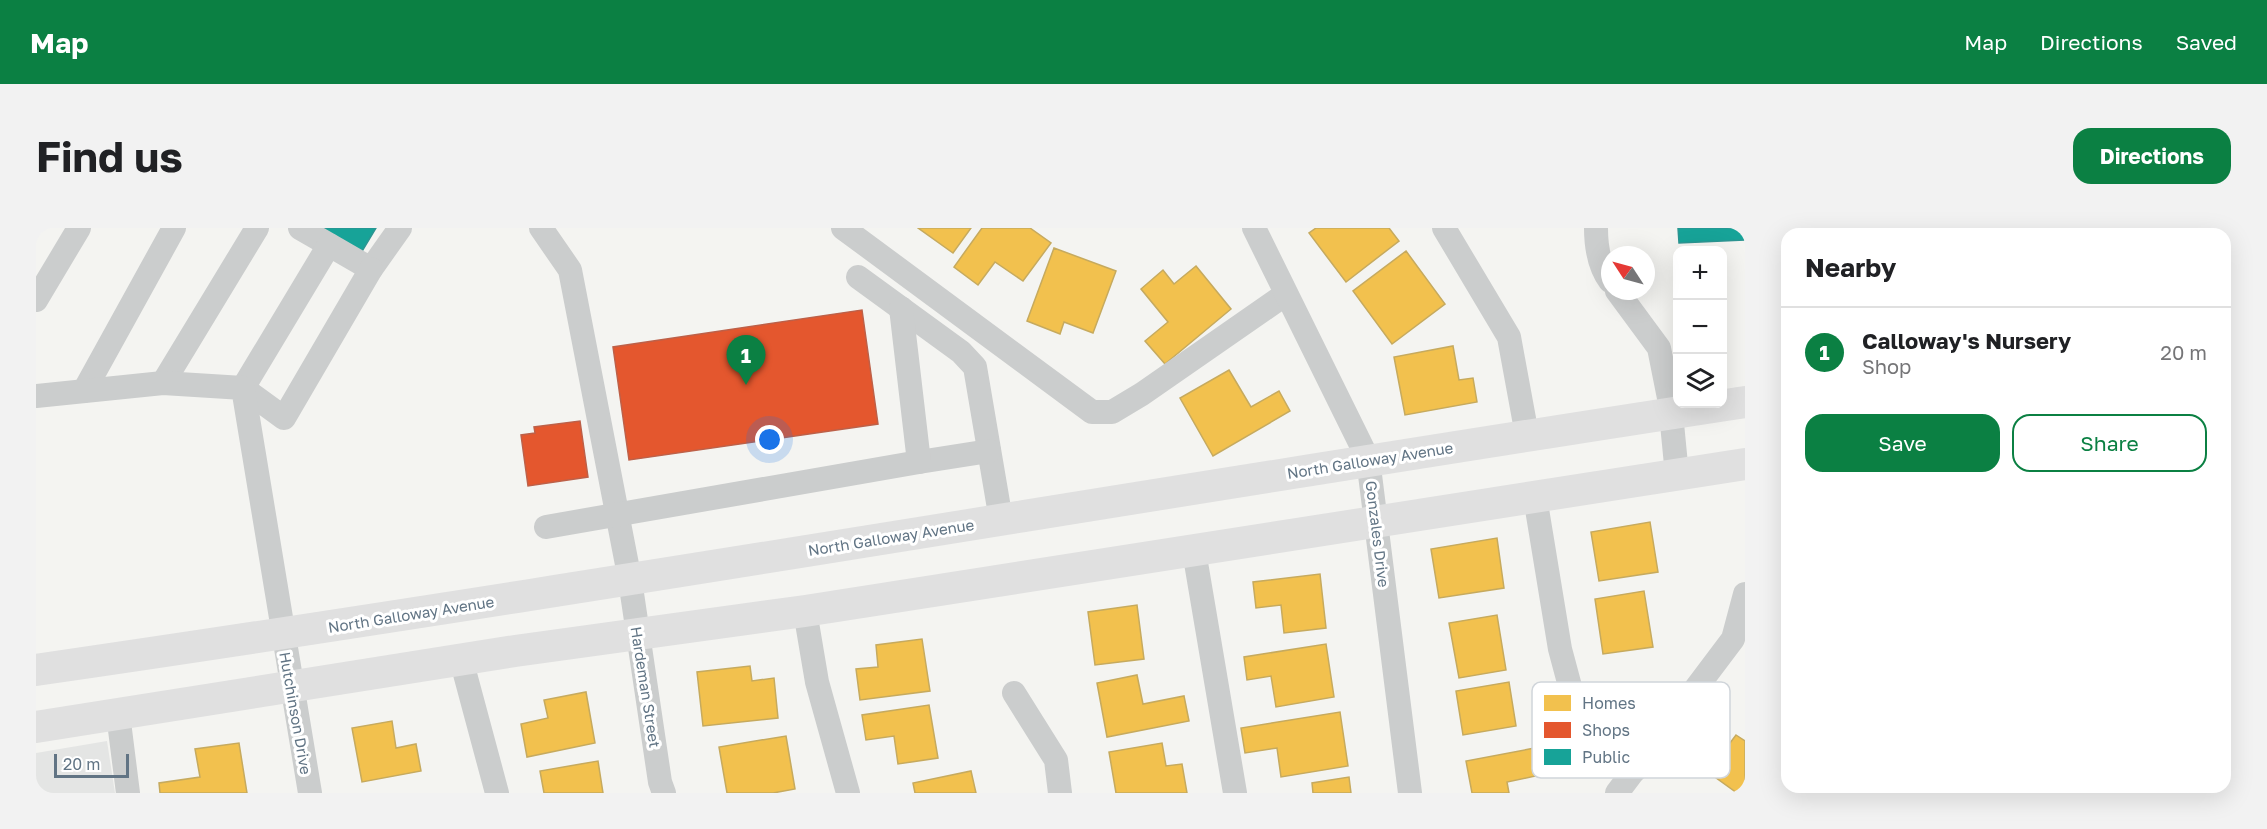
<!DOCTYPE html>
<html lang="en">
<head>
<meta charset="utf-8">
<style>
  body { margin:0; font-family:"Golos Text",sans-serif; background:#f2f2f2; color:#202124 }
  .controls { position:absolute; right:18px; top:18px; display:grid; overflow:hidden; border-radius:12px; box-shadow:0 6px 24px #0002 }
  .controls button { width:54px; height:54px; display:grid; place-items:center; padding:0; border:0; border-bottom:2px solid #e0e0e0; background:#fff; color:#202124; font:30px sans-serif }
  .compass { position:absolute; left:1565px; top:18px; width:54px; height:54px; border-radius:50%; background:#fff; box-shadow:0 6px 24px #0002; rotate:306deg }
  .scale { position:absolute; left:18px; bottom:15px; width:75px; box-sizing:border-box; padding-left:6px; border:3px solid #617484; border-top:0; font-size:16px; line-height:21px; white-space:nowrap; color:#617484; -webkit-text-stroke:4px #fff; paint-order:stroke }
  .you { position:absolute; left:734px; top:212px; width:21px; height:21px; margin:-15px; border:4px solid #fff; border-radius:50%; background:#1a73e8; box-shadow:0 0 0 9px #1a73e833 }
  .badge { display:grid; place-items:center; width:39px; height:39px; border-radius:50%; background:#0b8043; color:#fff; font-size:20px; font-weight:700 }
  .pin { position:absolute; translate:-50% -50px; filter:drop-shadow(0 2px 3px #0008) }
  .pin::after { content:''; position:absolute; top:32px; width:21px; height:18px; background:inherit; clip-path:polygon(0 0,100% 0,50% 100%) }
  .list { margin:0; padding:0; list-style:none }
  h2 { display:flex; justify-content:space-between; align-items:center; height:78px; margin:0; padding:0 24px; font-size:26px }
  h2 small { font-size:20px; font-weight:400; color:#757577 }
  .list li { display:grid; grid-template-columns:39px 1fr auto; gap:18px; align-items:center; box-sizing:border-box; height:90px; padding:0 24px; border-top:2px solid #e0e0e0 }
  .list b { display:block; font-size:22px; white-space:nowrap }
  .list p { margin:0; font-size:20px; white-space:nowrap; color:#757577 }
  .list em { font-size:20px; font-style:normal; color:#757577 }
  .actions { display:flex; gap:12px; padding:18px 24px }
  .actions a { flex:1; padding:14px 0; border:2px solid #0b8043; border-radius:18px; text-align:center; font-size:21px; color:#0b8043 }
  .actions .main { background:#0b8043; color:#fff }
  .icon { flex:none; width:33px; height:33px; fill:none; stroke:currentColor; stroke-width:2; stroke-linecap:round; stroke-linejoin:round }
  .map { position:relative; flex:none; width:1709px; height:565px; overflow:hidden; border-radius:18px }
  header { display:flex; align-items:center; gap:36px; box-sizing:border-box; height:84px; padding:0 30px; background:#0b8043; color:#fff }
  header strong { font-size:28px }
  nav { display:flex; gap:33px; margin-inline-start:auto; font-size:21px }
  .intro { display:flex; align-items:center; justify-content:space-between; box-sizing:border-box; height:144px; padding:0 36px }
  h1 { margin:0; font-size:42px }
  .button { padding:15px 27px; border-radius:18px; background:#0b8043; color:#fff; font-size:21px; font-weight:700 }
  main { display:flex; gap:36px; padding:0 36px }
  aside { flex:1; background:#fff; border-radius:18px; box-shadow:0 6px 24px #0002 }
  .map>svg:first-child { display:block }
  .built { fill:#e4e5e4 }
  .homes { fill:#f2c14e; stroke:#c6aa5e; stroke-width:1.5 }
  .shops { fill:#e4572e; stroke:#bd6048; stroke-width:1.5 }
  .public { fill:#17a398; stroke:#2d9592; stroke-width:1.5 }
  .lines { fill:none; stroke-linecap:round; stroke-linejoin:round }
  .minor { stroke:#cbcdcd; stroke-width:24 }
  .major { stroke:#e0e0e0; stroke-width:32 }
  .labels { text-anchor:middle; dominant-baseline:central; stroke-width:6; stroke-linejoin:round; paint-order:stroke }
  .street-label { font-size:15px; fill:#617484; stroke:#fff }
  .key { fill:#fff; stroke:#d0d5da; stroke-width:1.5 }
  .key-label { font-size:16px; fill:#617484 }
</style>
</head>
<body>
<header>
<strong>Map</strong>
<nav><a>Map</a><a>Directions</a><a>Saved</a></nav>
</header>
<div class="intro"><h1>Find us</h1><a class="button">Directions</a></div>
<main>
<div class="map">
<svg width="1709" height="565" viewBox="0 0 1709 565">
  <rect width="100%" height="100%" fill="#f4f4f1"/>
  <polygon class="built" points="71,513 79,565 0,565 0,525"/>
  <g class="homes">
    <polygon points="882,0 935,0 917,25"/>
    <polygon points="946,0 994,0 1015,15 987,53 959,34 942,57 918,39"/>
    <polygon points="1280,0 1353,0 1363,13 1310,54 1273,5"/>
    <polygon points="1018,20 1080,43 1057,105 1028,94 1024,106 991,93"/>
    <polygon points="1370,23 1409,76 1356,116 1317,63"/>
    <polygon points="1160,38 1195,81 1129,136 1109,113 1132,94 1105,61 1127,42 1138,56"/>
    <polygon points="1417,118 1423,152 1437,150 1441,174 1369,187 1358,129"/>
    <polygon points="1193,142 1215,179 1243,163 1254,183 1177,228 1144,170"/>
    <polygon points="1614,294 1622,344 1563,353 1555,304"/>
    <polygon points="1461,310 1468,360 1403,370 1395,321"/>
    <polygon points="1284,346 1290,400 1248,405 1245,377 1220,380 1217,354"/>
    <polygon points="1608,363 1617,419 1567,426 1559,371"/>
    <polygon points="1101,377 1108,431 1059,437 1052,384"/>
    <polygon points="1461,387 1470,442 1423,450 1413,395"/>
    <polygon points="886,411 894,463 824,472 820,441 842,439 840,417"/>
    <polygon points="1290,416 1298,469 1240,479 1235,448 1211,452 1208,429"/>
    <polygon points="714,438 716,453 738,450 742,490 667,498 661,444"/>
    <polygon points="1101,447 1107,476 1148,468 1153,493 1071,509 1061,455"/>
    <polygon points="1473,454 1480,498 1427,507 1420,463"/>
    <polygon points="550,464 559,515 491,529 485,496 512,490 508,472"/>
    <polygon points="893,477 902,530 862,536 858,508 830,512 826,487"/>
    <polygon points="1304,484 1312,538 1245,549 1241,520 1209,525 1205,500"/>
    <polygon points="356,493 360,520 380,516 385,543 326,554 316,500"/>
    <polygon points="1700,507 1709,513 1709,565 1701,565 1672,544"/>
    <polygon points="750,508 759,561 737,565 691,565 683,519"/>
    <polygon points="203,515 211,565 124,565 123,555 164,549 159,521"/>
    <polygon points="1126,515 1130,538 1146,536 1151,565 1080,565 1073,524"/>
    <polygon points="1499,520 1504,547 1471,554 1473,565 1436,565 1430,533"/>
    <polygon points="562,533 567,565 508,565 504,543"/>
    <polygon points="935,543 940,565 879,565 877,555"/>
    <polygon points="1313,549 1315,565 1277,565 1276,555"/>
  </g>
  <g class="shops">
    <polygon points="826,82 842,196 593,232 577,119"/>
    <polygon points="544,193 552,249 492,258 485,207 499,205 498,199"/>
  </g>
  <g class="public">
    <polygon points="285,0 340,0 325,25"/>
    <polygon points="1642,0 1709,0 1709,12 1643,15"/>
  </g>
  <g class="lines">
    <g class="minor">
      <polyline points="264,0 335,41 364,0"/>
      <polyline points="505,0 534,42 594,352 624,554 628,565"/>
      <polyline points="807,0 1056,184 1076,184 1106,166 1250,66"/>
      <polyline points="1218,0 1332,231 1374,565"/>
      <polyline points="1408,0 1473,109 1491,207"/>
      <path d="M1560 0C1560 18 1563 38 1574 53"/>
      <polyline points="293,17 207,160 248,190 335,41"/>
      <polyline points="822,49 925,124 939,139 965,292"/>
      <polyline points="1581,63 1623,120 1634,175 1641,247"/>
      <polyline points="0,72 43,0"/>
      <polyline points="127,155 221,0"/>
      <polyline points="48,163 138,0"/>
      <polyline points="0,168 127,155 207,160 274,565"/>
      <polyline points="883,234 953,223"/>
      <polyline points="1499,269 1524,421 1543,492 1562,516 1599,542"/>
      <polyline points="510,299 883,234 865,80"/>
      <polyline points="1158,323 1199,565"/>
      <polyline points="769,383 781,454 812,565"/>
      <polyline points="425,431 461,565"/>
      <polyline points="978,465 1020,532 1024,565"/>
      <polyline points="82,486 92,565"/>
      <polyline points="1581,565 1697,411 1709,366"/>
    </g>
    <g class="major">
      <path d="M0 442C571 359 1139 261 1709 174"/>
      <polyline points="0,499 479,423 769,383 1709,236"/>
    </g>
  </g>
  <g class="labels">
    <g class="street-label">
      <text transform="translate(1334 232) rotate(-9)">North Galloway Avenue</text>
      <text transform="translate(1342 306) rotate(83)">Gonzales Drive</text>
      <text transform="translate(855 309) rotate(-9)">North Galloway Avenue</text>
      <text transform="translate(375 386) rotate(-9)">North Galloway Avenue</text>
      <text transform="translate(610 459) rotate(81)">Hardeman Street</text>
      <text transform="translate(260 485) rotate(80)">Hutchinson Drive</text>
    </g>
  </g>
  <rect x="1496" y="454" width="198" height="96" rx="9" class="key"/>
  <rect x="1508" y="467" width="27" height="16" fill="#f2c14e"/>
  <rect x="1508" y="494" width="27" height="16" fill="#e4572e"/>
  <rect x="1508" y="521" width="27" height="16" fill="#17a398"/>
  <g class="key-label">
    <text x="1546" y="481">Homes</text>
    <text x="1546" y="508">Shops</text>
    <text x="1546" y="535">Public</text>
  </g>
</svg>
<div class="controls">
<button>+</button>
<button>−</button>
<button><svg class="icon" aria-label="layers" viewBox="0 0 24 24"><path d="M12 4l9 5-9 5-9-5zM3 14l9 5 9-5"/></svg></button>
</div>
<svg class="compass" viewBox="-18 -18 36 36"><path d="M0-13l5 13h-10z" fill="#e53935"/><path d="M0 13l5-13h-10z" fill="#757577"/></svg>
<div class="scale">20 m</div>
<div class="you"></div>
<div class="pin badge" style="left:710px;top:157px">1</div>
</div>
<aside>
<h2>Nearby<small></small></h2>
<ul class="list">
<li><span class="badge">1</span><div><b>Calloway's Nursery</b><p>Shop</p></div><em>20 m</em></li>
</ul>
<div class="actions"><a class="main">Save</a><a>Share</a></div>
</aside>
</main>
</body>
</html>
